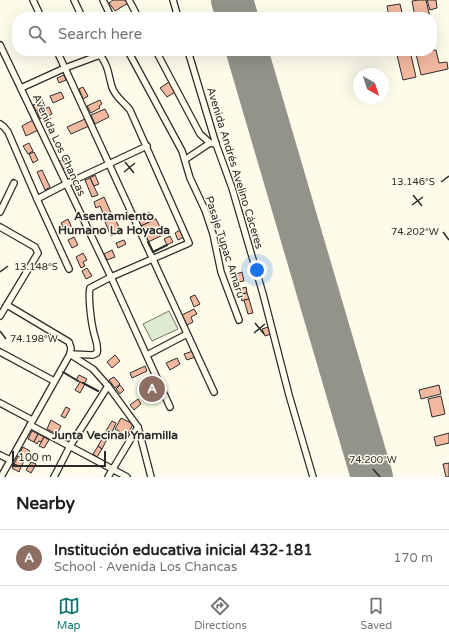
<!DOCTYPE html>
<html lang="en">
<head>
<meta charset="utf-8">
<style>
  body { margin:0; font-family:"Varela Round",sans-serif; background:#f6f6f6; color:#202124 }
  .compass { position:absolute; left:353px; top:68px; width:36px; height:36px; border-radius:50%; background:#fff; box-shadow:0 4px 16px #0002; rotate:141deg }
  .scale { position:absolute; left:12px; bottom:10px; width:94px; box-sizing:border-box; padding-left:4px; border:2px solid #2b2b2b; border-top:0; font-size:11px; line-height:14px; white-space:nowrap; color:#2b2b2b; -webkit-text-stroke:3px #fdfbea; paint-order:stroke }
  .you { position:absolute; left:257px; top:270px; width:14px; height:14px; margin:-10px; border:3px solid #fff; border-radius:50%; background:#1a73e8; box-shadow:0 0 0 6px #1a73e833 }
  .badge { display:grid; place-items:center; width:26px; height:26px; border-radius:50%; background:#0f766e; color:#fff; font-size:13px; font-weight:700 }
  .pin { position:absolute; translate:-50% -50%; border:2px solid #fff; box-shadow:0 1px 4px #0006 }
  .list { margin:0; padding:0; list-style:none }
  h2 { display:flex; justify-content:space-between; align-items:center; height:52px; margin:0; padding:0 16px; font-size:17px }
  h2 small { font-size:13px; font-weight:400; color:#757577 }
  .list li { display:grid; grid-template-columns:26px 1fr auto; gap:12px; align-items:center; box-sizing:border-box; height:56px; padding:0 16px; border-top:1px solid #e0e0e0 }
  .list b { display:block; font-size:15px; white-space:nowrap }
  .list p { margin:0; font-size:13px; white-space:nowrap; color:#757577 }
  .list em { font-size:13px; font-style:normal; color:#757577 }
  .icon { flex:none; width:22px; height:22px; fill:none; stroke:currentColor; stroke-width:2; stroke-linecap:round; stroke-linejoin:round }
  .map { position:relative; flex:none; width:449px; height:477px; overflow:hidden }
  .search { position:absolute; background:#fff; box-shadow:0 4px 16px #0002; left:12px; right:12px; top:12px; height:44px; display:flex; align-items:center; gap:10px; box-sizing:border-box; padding:0 14px; border-radius:16px; color:#757577; font-size:15px }
  .sheet { height:108px; background:#fff }
  nav { display:flex; justify-content:space-around; align-items:center; box-sizing:border-box; height:56px; border-top:1px solid #e0e0e0; background:#fff; font-size:11px; color:#757577 }
  nav a { display:grid; justify-items:center; gap:2px }
  nav .on { color:#0f766e }
  .map>svg:first-child { display:block }
  .green { fill:#deebd1; stroke:#74746e }
  .lines { fill:none; stroke-linecap:round; stroke-linejoin:round }
  .runway { stroke:#94938a; stroke-width:42 }
  .building { fill:#f2b8a0; stroke:#2b2b2b }
  .minor-casing { stroke:#2b2b2b; stroke-width:8 }
  .minor { stroke:#fdfbea; stroke-width:5.5 }
  .wall { stroke:#2b2b2b; stroke-width:2 }
  .ticks { fill:none; stroke:#2b2b2b; stroke-width:1.5 }
  .labels { text-anchor:middle; dominant-baseline:central; stroke-width:3; stroke-linejoin:round; paint-order:stroke }
  .street-label { font-size:11px; fill:#2b2b2b; stroke:#fdfbea }
  .neighbourhood-label { font-size:12px; font-weight:bold; fill:#2b2b2b; stroke:#fdfbea }
  .ticks-label { font-size:10px; text-anchor:middle; fill:#2b2b2b; stroke:#fdfbea; stroke-width:3; stroke-linejoin:round; paint-order:stroke }
</style>
</head>
<body>
<div class="map">
<svg width="449" height="477" viewBox="0 0 449 477">
  <rect width="100%" height="100%" fill="#fdfbea"/>
  <polygon class="green" points="169,311 178,329 152,341 143,324"/>
  <g class="lines">
    <g class="runway">
      <polyline points="232,0 237,17"/>
      <polyline points="247,51 372,477"/>
    </g>
  </g>
  <g class="building">
    <polygon points="113,0 126,0 128,3 115,11 109,3"/>
    <polygon points="419,0 426,0 430,17 415,17 412,1"/>
    <polygon points="427,0 436,0 437,8 430,10"/>
    <polygon points="400,4 403,17 389,17 387,6"/>
    <polygon points="436,50 439,63 447,62 448,69 421,75 416,54 422,53 422,51"/>
    <polygon points="396,51 410,51 416,77 403,80"/>
    <polygon points="64,75 66,80 59,83 57,78"/>
    <polygon points="169,82 175,92 167,97 160,88"/>
    <polygon points="83,87 88,96 83,99 79,89"/>
    <polygon points="61,92 64,98 53,103 50,96"/>
    <polygon points="41,98 45,106 36,111 33,105 39,103 37,99"/>
    <polygon points="100,100 102,104 99,106 100,108 91,113 87,106"/>
    <polygon points="49,107 52,114 40,119 37,112"/>
    <polygon points="105,109 109,117 95,124 91,115"/>
    <polygon points="85,119 89,126 71,134 67,127"/>
    <polygon points="33,120 38,130 26,136 22,126"/>
    <polygon points="29,143 33,151 28,154 23,146"/>
    <polygon points="34,152 38,160 33,163 29,154"/>
    <polygon points="66,158 70,167 63,169 59,161"/>
    <polygon points="42,170 50,187 45,190 37,172"/>
    <polygon points="95,175 99,184 94,186 90,178"/>
    <polygon points="90,178 98,195 92,197 85,180"/>
    <polygon points="104,197 112,215 105,218 100,206 96,208 94,202"/>
    <polygon points="150,212 154,220 141,226 137,218"/>
    <polygon points="115,218 121,232 111,236 105,222"/>
    <polygon points="68,219 72,228 65,231 61,223"/>
    <polygon points="156,219 160,227 145,234 141,226"/>
    <polygon points="160,227 163,235 148,242 145,234"/>
    <polygon points="180,230 184,237 178,240 175,233"/>
    <polygon points="170,236 173,242 167,245 164,239"/>
    <polygon points="74,237 78,245 72,248 68,240"/>
    <polygon points="124,240 126,244 118,248 116,243"/>
    <polygon points="112,250 115,257 107,260 104,254"/>
    <polygon points="83,253 87,260 83,262 85,266 81,268 76,257"/>
    <polygon points="87,268 92,276 86,279 82,271"/>
    <polygon points="242,272 244,281 238,282 236,274"/>
    <polygon points="246,287 247,293 240,294 239,289"/>
    <polygon points="247,293 249,299 242,301 240,294"/>
    <polygon points="195,295 200,304 194,307 190,297"/>
    <polygon points="249,299 253,313 248,314 244,300"/>
    <polygon points="194,309 197,314 191,317 193,322 187,325 182,315"/>
    <polygon points="268,327 271,334 265,336 262,329"/>
    <polygon points="193,351 195,357 187,360 184,354"/>
    <polygon points="115,355 120,361 112,368 107,362"/>
    <polygon points="177,358 180,364 170,370 166,363"/>
    <polygon points="145,366 147,371 132,378 130,373"/>
    <polygon points="79,375 87,379 84,384 76,380"/>
    <polygon points="114,377 120,384 115,388 109,380"/>
    <polygon points="80,382 85,384 80,393 75,390"/>
    <polygon points="120,385 124,390 120,394 116,389"/>
    <polygon points="439,385 441,394 421,399 419,390"/>
    <polygon points="158,388 161,394 146,402 143,396"/>
    <polygon points="441,396 445,414 432,417 428,399"/>
    <polygon points="138,399 141,404 134,410 130,405"/>
    <polygon points="66,407 70,409 65,418 61,416"/>
    <polygon points="121,418 133,424 127,436 115,429"/>
    <polygon points="51,420 61,426 57,434 47,429"/>
    <polygon points="112,421 116,423 112,432 107,429"/>
    <polygon points="107,429 112,432 107,439 103,437"/>
    <polygon points="32,431 38,434 34,442 28,439"/>
    <polygon points="449,433 449,443 436,446 434,437"/>
    <polygon points="38,434 44,437 41,442 39,441 37,444 34,442"/>
    <polygon points="44,437 49,440 44,448 39,446"/>
    <polygon points="103,437 107,439 102,449 98,446"/>
    <polygon points="98,446 102,449 97,457 93,454"/>
    <polygon points="23,447 30,451 25,459 18,456"/>
    <polygon points="18,456 25,459 21,467 14,464"/>
    <polygon points="31,462 36,464 31,473 26,470"/>
    <polygon points="449,463 449,477 446,477 443,464"/>
    <polygon points="14,464 21,467 19,472 12,468"/>
  </g>
  <g class="lines">
    <defs>
      <g id="minor">
        <polyline points="33,0 41,17"/>
        <polyline points="74,0 82,17"/>
        <polyline points="103,0 111,17"/>
        <polyline points="129,0 138,17"/>
        <polyline points="173,0 178,17"/>
        <polyline points="0,45 111,277 170,407"/>
        <polyline points="57,51 214,392"/>
        <polyline points="128,51 182,151 190,178 205,210 213,234 221,272 239,320"/>
        <polyline points="156,51 200,134 210,143 216,144"/>
        <polyline points="188,51 216,144 232,188 263,294 289,395 313,477"/>
        <polyline points="21,88 65,68 100,55 98,51"/>
        <polyline points="0,124 4,127 8,132 37,199 69,269"/>
        <polyline points="186,159 210,143"/>
        <polyline points="37,199 66,184 147,146"/>
        <polyline points="0,212 14,183"/>
        <polyline points="0,227 35,247 38,253 0,316"/>
        <polyline points="0,352 54,381"/>
        <path d="M70 354 93 355 97 353C99 344 94 337 93 329 91 320 88 296 90 288L111 277 189 243 130 110C124 102 115 97 112 87 108 74 109 67 100 55"/>
        <polyline points="71,355 93,369 108,386 138,427 151,477"/>
        <polyline points="147,355 187,334"/>
        <polyline points="0,403 32,420"/>
        <polyline points="30,425 127,477"/>
        <polyline points="0,455 10,460"/>
        <polyline points="1,477 70,354 71,348 69,342 7,305"/>
        <polyline points="54,477 70,446 108,386"/>
        <polyline points="108,477 138,427"/>
      </g>
    </defs>
    <use href="#minor" class="minor-casing"/>
    <use href="#minor" class="minor"/>
    <g class="wall">
      <polyline points="148,242 153,252 167,245"/>
      <polyline points="63,372 78,381"/>
      <polyline points="83,383 98,391"/>
    </g>
  </g>
  <path class="ticks" d="M125 162 134 173M124 172 135 163M441 182 449 176M413 195 422 206M412 205 423 197M443 232 449 240M0 272 8 266M255 323 264 334M0 331 6 339M254 333 265 324M373 469 380 477"/>
  <g class="labels">
    <g class="street-label">
      <text transform="translate(59 145) rotate(65)">Avenida Los Chancas</text>
      <text transform="translate(235 168) rotate(73)">Avenida Andrés Avelino Cáceres</text>
      <text transform="translate(225 247) rotate(72)">Pasaje Tupac Amaru</text>
    </g>
    <g class="neighbourhood-label">
      <text x="114" y="216">Asentamiento<tspan x="114" dy="14">Humano La Hoyada</tspan></text>
      <text x="115" y="435">Junta Vecinal Ynamilla</text>
    </g>
  </g>
  <g class="ticks-label">
    <text x="413" y="185">13.146°S</text>
    <text x="415" y="235">74.202°W</text>
    <text x="36" y="270">13.148°S</text>
    <text x="34" y="342">74.198°W</text>
    <text x="373" y="463">74.200°W</text>
  </g>
</svg>
<svg class="compass" viewBox="-18 -18 36 36"><path d="M0-13l5 13h-10z" fill="#e53935"/><path d="M0 13l5-13h-10z" fill="#757577"/></svg>
<div class="scale">100 m</div>
<div class="you"></div>
<div class="pin badge" style="left:152px;top:389px;background:#8d6e63">A</div>
<div class="search"><svg class="icon" aria-label="search" viewBox="0 0 24 24"><circle cx="10" cy="10" r="6"/><path d="M15 15l6 6"/></svg>Search here</div>
</div>
<section class="sheet">
<h2>Nearby<small></small></h2>
<ul class="list">
<li><span class="badge" style="background:#8d6e63">A</span><div><b>Institución educativa inicial 432-181</b><p>School · Avenida Los Chancas</p></div><em>170 m</em></li>
</ul>
</section>
<nav>
<a class="on"><svg class="icon" aria-label="map" viewBox="0 0 24 24"><path d="M3 6l6-2 6 2 6-2v14l-6 2-6-2-6 2zM9 4v14M15 6v14"/></svg>Map</a>
<a><svg class="icon" aria-label="directions" viewBox="0 0 24 24"><path d="M12 3l9 9-9 9-9-9zM9 14v-3h6M13 9l2 2-2 2"/></svg>Directions</a>
<a><svg class="icon" aria-label="saved" viewBox="0 0 24 24"><path d="M7 4h10v16l-5-4-5 4z"/></svg>Saved</a>
</nav>
</body>
</html>
